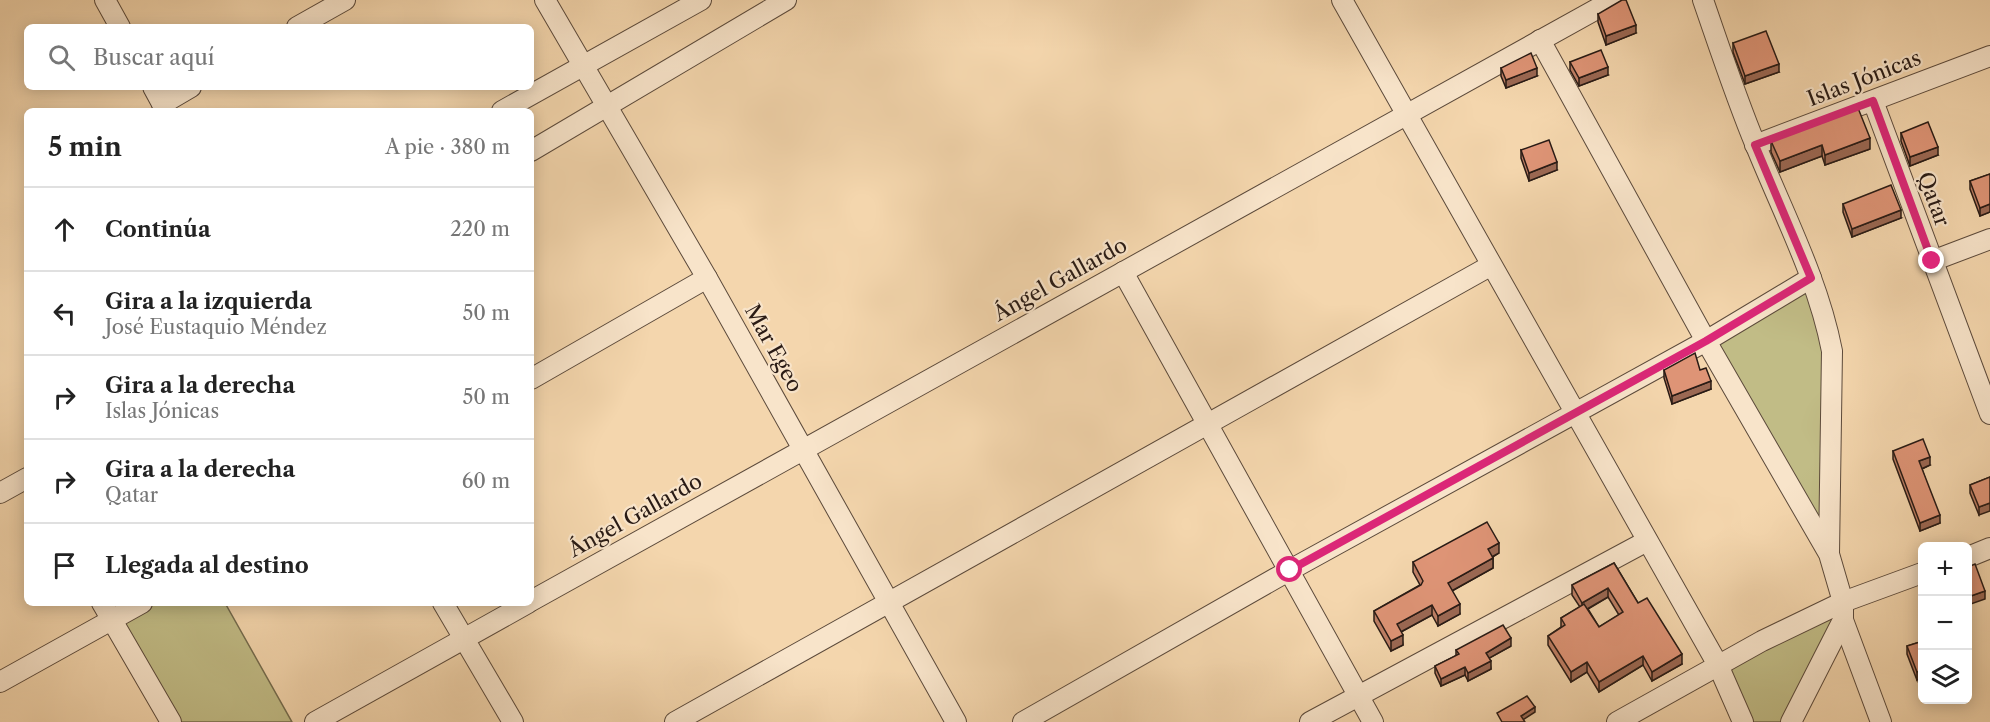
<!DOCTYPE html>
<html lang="es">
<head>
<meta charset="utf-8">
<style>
  body { margin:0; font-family:"Libre Caslon Text",serif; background:#f6f6f6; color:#222 }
  .controls { position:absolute; right:18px; bottom:18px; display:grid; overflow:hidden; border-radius:9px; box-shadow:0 3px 15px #0003 }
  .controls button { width:54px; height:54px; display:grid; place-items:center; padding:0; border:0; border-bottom:2px solid #e0e0e0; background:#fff; color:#222; font:30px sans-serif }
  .stop { position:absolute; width:18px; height:18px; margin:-14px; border:4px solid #db2777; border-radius:50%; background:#fff }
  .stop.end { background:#db2777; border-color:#fff; box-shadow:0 2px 6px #0008 }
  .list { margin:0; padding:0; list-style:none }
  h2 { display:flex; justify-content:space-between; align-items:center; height:78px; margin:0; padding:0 24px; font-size:26px }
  h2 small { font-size:20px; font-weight:400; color:#767676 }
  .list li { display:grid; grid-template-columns:39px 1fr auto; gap:18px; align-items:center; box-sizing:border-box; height:84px; padding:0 24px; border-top:2px solid #e0e0e0 }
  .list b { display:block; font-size:22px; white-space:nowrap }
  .list p { margin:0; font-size:20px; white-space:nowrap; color:#767676 }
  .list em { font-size:20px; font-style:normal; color:#767676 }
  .icon { flex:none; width:33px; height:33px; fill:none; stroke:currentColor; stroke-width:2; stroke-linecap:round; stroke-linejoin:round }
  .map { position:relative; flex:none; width:1990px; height:722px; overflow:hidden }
  .search { position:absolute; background:#fff; box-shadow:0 3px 15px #0003; left:24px; top:24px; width:510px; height:66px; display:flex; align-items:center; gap:15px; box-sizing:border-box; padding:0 21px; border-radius:9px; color:#767676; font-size:22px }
  .panel { position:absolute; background:#fff; box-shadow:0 3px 15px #0003; left:24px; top:108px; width:510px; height:498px; border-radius:9px }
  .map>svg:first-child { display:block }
  .green { fill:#c1bc86; stroke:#756c4e; stroke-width:1.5 }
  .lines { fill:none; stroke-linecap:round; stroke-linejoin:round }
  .minor-casing { stroke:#5c4a3b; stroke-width:22 }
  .minor { stroke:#f8e4ca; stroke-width:20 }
  .wall { fill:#bf7f65; stroke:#291b15; stroke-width:1.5; fill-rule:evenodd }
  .shaded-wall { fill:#9b6853; stroke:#291b15; stroke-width:1.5 }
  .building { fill:#de9476; stroke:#291b15; stroke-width:1.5 }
  .route { stroke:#db2777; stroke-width:8 }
  .labels { text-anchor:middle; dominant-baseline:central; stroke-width:4.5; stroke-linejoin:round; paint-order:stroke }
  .street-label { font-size:21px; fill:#291b15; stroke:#f8e4ca }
</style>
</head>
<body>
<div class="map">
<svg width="1990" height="722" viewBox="0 0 1990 722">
  <rect width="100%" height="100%" fill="#f4d6ad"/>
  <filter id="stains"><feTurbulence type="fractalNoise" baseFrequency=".00333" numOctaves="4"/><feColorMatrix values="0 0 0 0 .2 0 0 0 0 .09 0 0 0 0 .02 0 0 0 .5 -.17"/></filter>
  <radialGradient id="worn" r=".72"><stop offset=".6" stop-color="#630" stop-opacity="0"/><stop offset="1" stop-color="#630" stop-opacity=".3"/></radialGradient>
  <g class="green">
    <polygon points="1810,280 1828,337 1828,550 1708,341"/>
    <polygon points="154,603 225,603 292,722 171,722 116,624"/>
    <polygon points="1842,603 1790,722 1746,722 1720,666"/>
  </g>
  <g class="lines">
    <defs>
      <g id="minor">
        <polyline points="105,0 120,27"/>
        <polyline points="545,0 707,278 956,722"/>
        <polyline points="1342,0 1718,665 1743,722"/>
        <path d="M1703 0C1720 49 1736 98 1756 146 1783 213 1818 279 1832 351L1829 553"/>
        <polyline points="297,27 345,0"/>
        <polyline points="1540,40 1706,341 1829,554 1843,602 1843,620 1881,722"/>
        <polyline points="153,87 166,111"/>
        <polyline points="1873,101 1990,414"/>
        <polyline points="162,104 191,87"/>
        <polyline points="502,111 701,0"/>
        <polyline points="1755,145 1990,56"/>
        <polyline points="531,151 786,0"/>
        <polyline points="1932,261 1990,239"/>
        <polyline points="1123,272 1373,722"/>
        <polyline points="531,379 707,278"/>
        <polyline points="0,493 27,478"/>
        <polyline points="1968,557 1990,548"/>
        <polyline points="531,601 1613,0"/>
        <polyline points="102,603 171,722"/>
        <polyline points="443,603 513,722"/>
        <polyline points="0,682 142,603"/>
        <polyline points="315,722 528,603"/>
        <polyline points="675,722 1490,266"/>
        <polyline points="1023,722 1290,570 1706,341 1811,278"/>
        <polyline points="1310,722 1647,541"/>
        <polyline points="1617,722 1762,641 1843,602 1922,573"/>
        <polyline points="1791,722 1843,620"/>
      </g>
    </defs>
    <use href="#minor" class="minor-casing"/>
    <use href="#minor" class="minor"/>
  </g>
  <g class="wall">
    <polygon points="1598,14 1636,33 1606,45 1598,22"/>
    <polygon points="1733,43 1779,72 1745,84 1733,52"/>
    <polygon points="1570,62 1608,75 1579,86 1570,70"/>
    <polygon points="1501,68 1537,76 1506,88 1501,76"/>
    <polygon points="1901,133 1938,155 1910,166 1901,141"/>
    <polygon points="1771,141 1870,149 1825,165 1822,156 1780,172 1771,152"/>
    <polygon points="1521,150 1557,170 1529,181 1521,158"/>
    <polygon points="1990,174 1990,212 1980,216 1970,189 1970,181"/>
    <polygon points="1843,204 1901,218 1852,237 1843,212"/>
    <polygon points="1664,370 1700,370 1711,389 1672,404 1664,378"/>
    <polygon points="1893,451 1930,465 1922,469 1940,523 1920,531 1893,459"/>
    <polygon points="1990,477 1979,515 1970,493 1970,485"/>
    <polygon points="1499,553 1493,557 1493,568 1452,591 1460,614 1438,626 1432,615 1401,632 1403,645 1391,651 1374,621 1374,611 1420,585 1413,572 1413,562"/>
    <path d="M1614 563 1638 603 1682 664 1652 681 1643 665 1599 692 1587 672 1571 682 1548 645V636L1561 627V618L1580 607 1572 595V585ZM1608 597 1619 615 1599 627 1588 609Z"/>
    <polygon points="1923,641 1917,680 1907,654 1907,646"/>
    <polygon points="1511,646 1489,658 1491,669 1468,681 1465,675 1441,686 1435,673 1435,666 1456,656 1456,650"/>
  </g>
  <g class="shaded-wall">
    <polygon points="1636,25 1636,33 1606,45 1606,36"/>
    <polygon points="1779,64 1779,72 1745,84 1745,76"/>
    <polygon points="1608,67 1608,75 1579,86 1579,78"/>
    <polygon points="1537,68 1537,76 1506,88 1506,80"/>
    <polygon points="1870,138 1870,149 1825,165 1825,155"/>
    <polygon points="1822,145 1822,156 1780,172 1780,161"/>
    <polygon points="1938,147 1938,155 1910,166 1910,157"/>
    <polygon points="1557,162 1557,170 1529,181 1529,173"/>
    <polygon points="1990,204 1990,212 1980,216 1980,208"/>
    <polygon points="1901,210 1901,218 1852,237 1852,229"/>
    <polygon points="1711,381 1711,389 1672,404 1672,396"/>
    <polygon points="1930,457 1930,465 1919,470 1919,461"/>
    <polygon points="1990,503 1990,511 1979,515 1979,507"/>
    <polygon points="1940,515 1940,523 1920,531 1920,523"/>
    <polygon points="1499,543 1499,553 1488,559 1488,549"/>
    <polygon points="1493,558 1493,568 1448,593 1448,583"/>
    <polygon points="1608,588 1608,597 1582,612 1582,603"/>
    <polygon points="1985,591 1985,599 1968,605 1968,597"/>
    <polygon points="1460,604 1460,614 1438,626 1438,616"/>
    <polygon points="1432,605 1432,615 1397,634 1397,624"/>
    <polygon points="1403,635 1403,645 1391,651 1391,641"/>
    <polygon points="1511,638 1511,646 1486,660 1486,653"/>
    <polygon points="1682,654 1682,664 1652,681 1652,672"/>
    <polygon points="1643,656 1643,665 1599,692 1599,682"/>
    <polygon points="1491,661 1491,669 1468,681 1468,673"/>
    <polygon points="1587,662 1587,672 1571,682 1571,672"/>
    <polygon points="1465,667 1465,675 1441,686 1441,679"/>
    <polygon points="1923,670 1923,678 1917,680 1917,672"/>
    <polygon points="1535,707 1535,712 1521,721 1521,716"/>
  </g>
  <g class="building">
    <polygon points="1622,0 1626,0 1636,25 1606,36 1598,14"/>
    <polygon points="1766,31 1779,64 1745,76 1733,43"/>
    <polygon points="1601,50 1608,67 1579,78 1570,62"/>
    <polygon points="1531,53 1537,68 1506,80 1501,68"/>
    <polygon points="1858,108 1870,138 1825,155 1822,145 1780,161 1771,141"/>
    <polygon points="1928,122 1938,147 1910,157 1901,133"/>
    <polygon points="1549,140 1557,162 1529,173 1521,150"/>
    <polygon points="1990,174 1990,204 1980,208 1970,181"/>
    <polygon points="1891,185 1901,210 1852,229 1843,204"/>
    <polygon points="1695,353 1700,370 1706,368 1711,381 1672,396 1664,370"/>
    <polygon points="1923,439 1930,457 1919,461 1940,515 1920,523 1893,451"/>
    <polygon points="1990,477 1990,503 1979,507 1970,485"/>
    <polygon points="1487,522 1499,543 1488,549 1493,558 1448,583 1460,604 1438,616 1432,605 1397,624 1403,635 1391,641 1374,611 1421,585 1423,581 1413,562"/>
    <polygon points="1614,563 1638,603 1647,598 1682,654 1652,672 1643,656 1599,682 1587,662 1571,672 1548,636 1565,625 1561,618 1584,604 1599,627 1623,612 1608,588 1582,603 1572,585"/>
    <polygon points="1975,564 1985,591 1968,597 1968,567"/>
    <polygon points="1503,625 1511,638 1486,653 1491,661 1468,673 1465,667 1441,679 1435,666 1459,654 1456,650"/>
    <polygon points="1923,641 1923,670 1917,672 1907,646"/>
    <polygon points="1527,696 1535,707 1521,716 1525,722 1502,722 1497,713"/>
  </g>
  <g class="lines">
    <polyline class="route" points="1290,570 1706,341 1811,278 1755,145 1873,101 1932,261"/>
  </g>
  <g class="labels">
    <g class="street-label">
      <text transform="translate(1864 78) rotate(-21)">Islas Jónicas</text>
      <text transform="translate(1934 199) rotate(70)">Qatar</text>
      <text transform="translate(1060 279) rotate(-29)">Ángel Gallardo</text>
      <text transform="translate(774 348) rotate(61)">Mar Egeo</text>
      <text transform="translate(635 515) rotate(-29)">Ángel Gallardo</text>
    </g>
  </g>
  <rect width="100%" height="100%" filter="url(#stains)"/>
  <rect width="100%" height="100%" fill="url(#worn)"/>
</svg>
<div class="controls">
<button>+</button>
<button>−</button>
<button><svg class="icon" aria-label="layers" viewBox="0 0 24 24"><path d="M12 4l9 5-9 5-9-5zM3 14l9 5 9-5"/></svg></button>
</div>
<div class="stop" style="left:1290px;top:570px"></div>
<div class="stop end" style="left:1932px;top:261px"></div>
<div class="search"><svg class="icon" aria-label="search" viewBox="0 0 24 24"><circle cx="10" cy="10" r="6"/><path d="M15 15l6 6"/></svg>Buscar aquí</div>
<section class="panel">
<h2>5 min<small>A pie · 380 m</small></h2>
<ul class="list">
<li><svg class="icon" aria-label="ahead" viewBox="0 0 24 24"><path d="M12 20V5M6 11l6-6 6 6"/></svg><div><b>Continúa</b></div><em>220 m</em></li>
<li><svg class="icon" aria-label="left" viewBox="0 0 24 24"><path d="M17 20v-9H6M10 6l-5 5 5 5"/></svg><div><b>Gira a la izquierda</b><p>José Eustaquio Méndez</p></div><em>50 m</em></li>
<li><svg class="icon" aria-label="right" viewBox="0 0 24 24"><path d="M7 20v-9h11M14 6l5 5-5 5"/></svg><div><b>Gira a la derecha</b><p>Islas Jónicas</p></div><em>50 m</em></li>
<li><svg class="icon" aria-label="right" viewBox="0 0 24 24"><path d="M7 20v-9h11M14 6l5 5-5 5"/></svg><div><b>Gira a la derecha</b><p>Qatar</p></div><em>60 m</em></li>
<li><svg class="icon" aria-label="arrive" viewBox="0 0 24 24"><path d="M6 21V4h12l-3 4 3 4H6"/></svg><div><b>Llegada al destino</b></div></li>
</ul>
</section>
</div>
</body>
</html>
